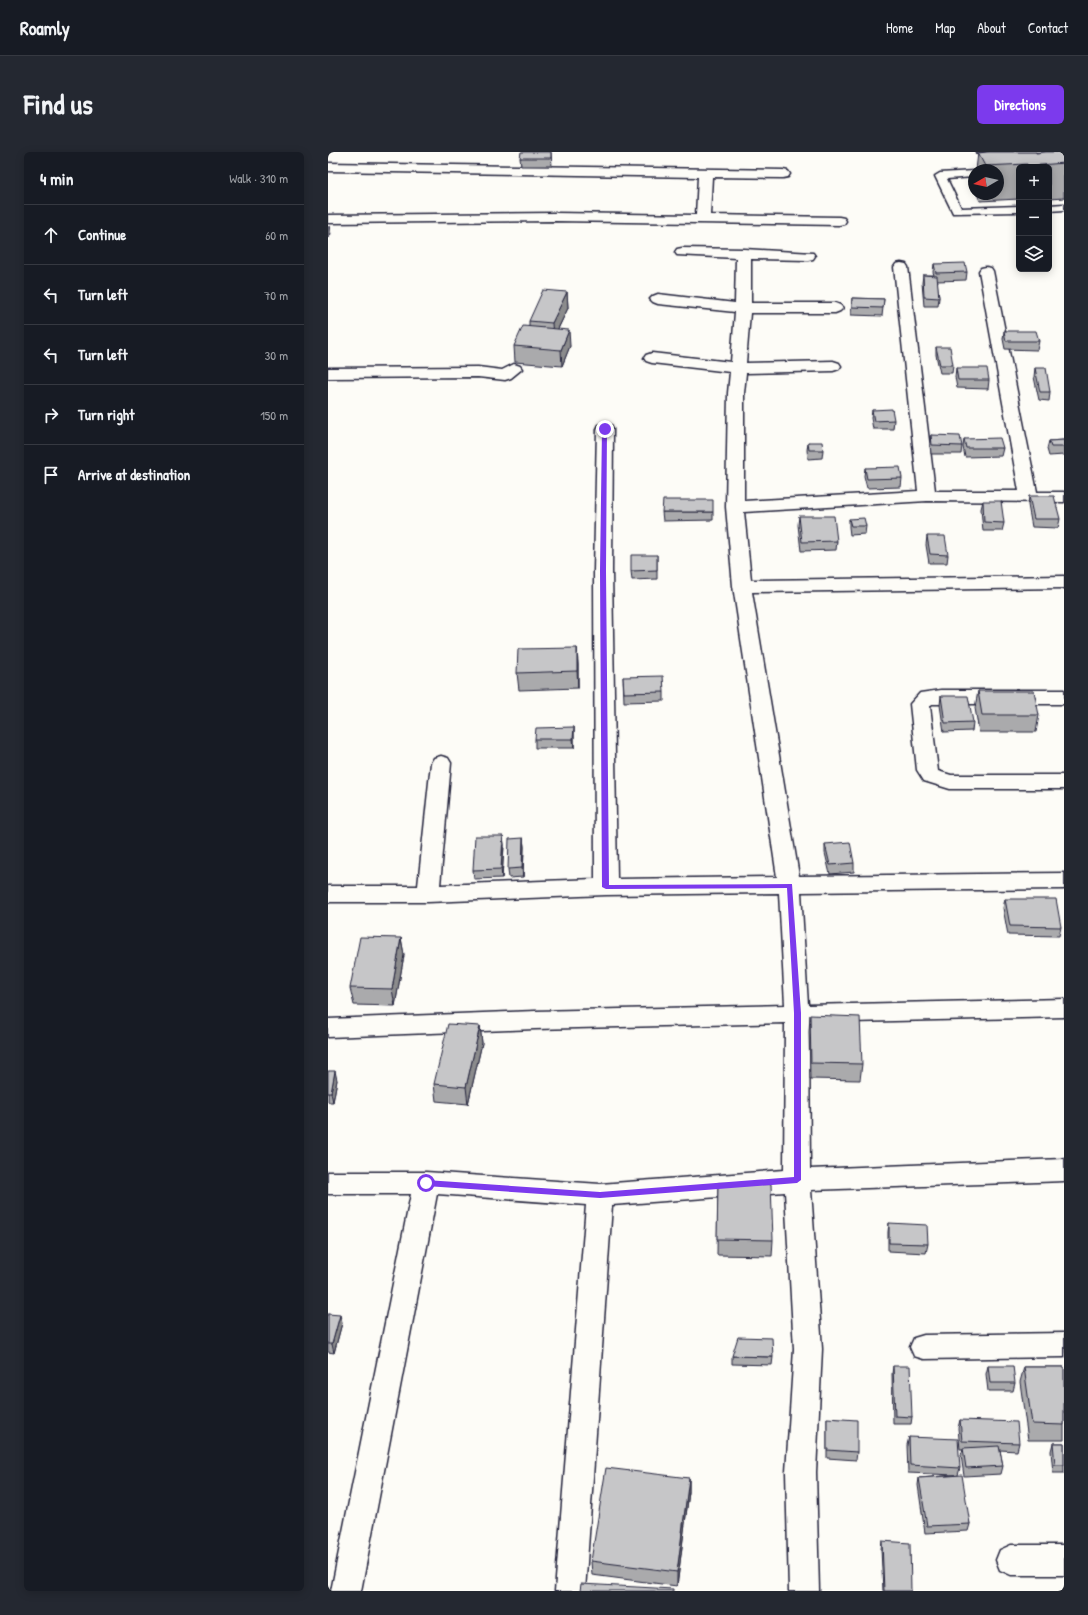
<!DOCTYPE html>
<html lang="en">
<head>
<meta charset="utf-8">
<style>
  body { margin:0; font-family:"Patrick Hand",sans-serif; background:#242831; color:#f1f3f6 }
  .controls { position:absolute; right:12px; top:12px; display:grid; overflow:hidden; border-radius:6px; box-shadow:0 2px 10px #0003 }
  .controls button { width:36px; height:36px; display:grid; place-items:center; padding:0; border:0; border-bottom:1px solid #363941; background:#171b24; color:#f1f3f6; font:20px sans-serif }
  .compass { position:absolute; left:640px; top:12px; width:36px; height:36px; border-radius:50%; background:#171b24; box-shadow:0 2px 10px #0003; rotate:261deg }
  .stop { position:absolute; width:12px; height:12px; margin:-9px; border:3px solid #7c3aed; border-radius:50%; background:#fff }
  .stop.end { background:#7c3aed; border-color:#fff; box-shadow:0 1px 4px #0008 }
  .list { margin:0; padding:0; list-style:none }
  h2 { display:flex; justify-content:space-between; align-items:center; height:52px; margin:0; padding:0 16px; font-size:17px }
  h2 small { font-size:13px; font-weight:400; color:#9ea1a6 }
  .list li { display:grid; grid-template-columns:26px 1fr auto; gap:12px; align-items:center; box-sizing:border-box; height:60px; padding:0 16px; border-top:1px solid #363941 }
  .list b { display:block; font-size:15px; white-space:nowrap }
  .list em { font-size:13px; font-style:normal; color:#9ea1a6 }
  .icon { flex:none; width:22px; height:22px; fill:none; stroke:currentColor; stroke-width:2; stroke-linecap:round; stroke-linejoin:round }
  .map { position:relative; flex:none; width:736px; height:1439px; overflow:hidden; border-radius:6px }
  header { display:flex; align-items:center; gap:24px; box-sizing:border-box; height:56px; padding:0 20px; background:#171b24; border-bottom:1px solid #363941 }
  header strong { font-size:19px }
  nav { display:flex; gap:22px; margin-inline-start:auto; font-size:14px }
  .intro { display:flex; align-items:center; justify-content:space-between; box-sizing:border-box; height:96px; padding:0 24px }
  h1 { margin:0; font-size:28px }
  .button { padding:10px 18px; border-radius:6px; background:#7c3aed; color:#fff; font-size:14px; font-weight:700 }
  main { display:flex; gap:24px; padding:0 24px }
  aside { flex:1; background:#171b24; border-radius:6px; box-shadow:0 2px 10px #0003 }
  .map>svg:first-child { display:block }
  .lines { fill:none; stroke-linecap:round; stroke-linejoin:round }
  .service-casing { stroke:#22223b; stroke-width:3 }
  .minor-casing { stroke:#22223b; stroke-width:3 }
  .service { fill:#fdfcf7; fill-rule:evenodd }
  .minor { fill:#fdfcf7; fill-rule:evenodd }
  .wall { fill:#aaaaac; stroke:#22223b }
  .shaded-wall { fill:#8b8b8c; stroke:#22223b }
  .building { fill:#c6c6c8; stroke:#22223b }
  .route { fill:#7c3aed }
</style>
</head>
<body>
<header>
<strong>Roamly</strong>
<nav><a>Home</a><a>Map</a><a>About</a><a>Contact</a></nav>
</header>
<div class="intro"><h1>Find us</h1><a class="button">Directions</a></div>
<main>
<aside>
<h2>4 min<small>Walk · 310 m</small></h2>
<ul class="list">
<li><svg class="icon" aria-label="ahead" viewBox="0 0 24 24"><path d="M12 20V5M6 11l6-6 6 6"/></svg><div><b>Continue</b></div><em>60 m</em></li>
<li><svg class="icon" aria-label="left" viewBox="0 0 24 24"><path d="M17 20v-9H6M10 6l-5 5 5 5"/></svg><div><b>Turn left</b></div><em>70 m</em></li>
<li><svg class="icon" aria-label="left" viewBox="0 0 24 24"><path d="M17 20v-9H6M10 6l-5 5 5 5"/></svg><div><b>Turn left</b></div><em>30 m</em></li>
<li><svg class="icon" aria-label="right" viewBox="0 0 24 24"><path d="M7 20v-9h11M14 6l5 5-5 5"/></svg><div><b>Turn right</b></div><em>150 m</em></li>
<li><svg class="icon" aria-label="arrive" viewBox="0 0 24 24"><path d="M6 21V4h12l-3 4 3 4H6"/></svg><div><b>Arrive at destination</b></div></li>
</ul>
</aside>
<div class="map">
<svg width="736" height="1439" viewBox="0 0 736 1439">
  <rect width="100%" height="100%" fill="#fdfcf7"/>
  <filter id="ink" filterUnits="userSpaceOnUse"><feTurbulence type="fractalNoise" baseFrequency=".025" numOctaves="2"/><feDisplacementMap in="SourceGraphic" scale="8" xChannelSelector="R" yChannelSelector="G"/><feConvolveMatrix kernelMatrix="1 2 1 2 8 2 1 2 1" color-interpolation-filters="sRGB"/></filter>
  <g filter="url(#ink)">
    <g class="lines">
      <defs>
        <g id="service">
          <polygon points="649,0 659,0 668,18 658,18"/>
          <polygon points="646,19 646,25 619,27 633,56 691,54 691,60 625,61 607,24 612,21"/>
          <polygon points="736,52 736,58 721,59 721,53"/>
        </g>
        <g id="minor">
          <polygon points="0,11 455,18 460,19 462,22 460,25 455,26 384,25 382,63 511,65 516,66 518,69 516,72 511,73 227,69 0,71 0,63 227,61 368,63 370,25 0,19"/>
          <polygon points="354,96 416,97 485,101 487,104 485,107 480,108 423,107 423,151 507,151 512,153 515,156 512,159 507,161 422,161 418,211 505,209 511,211 513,214 511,217 505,219 418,221 416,241 416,349 590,339 566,115 568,112 573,111 578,112 580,115 607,339 691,339 651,119 653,116 658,115 663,116 665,119 709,340 736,340 736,350 599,349 416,360 423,428 736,424 736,436 424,440 471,724 736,721 736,737 473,740 480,853 736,847 736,865 481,871 482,1017 736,1007 736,1029 483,1038 494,1197 488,1320 491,1439 461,1439 458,1320 466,1197 457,1040 284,1053 257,1439 227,1439 258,1053 109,1042 33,1439 3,1439 83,1042 0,1042 0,1020 98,1020 272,1032 456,1018 457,871 207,877 0,885 0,867 207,859 457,853 451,741 278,743 100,750 0,750 0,734 90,734 103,611 106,606 113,604 120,606 123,611 112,733 267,727 266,419 269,277 271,273 277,272 283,273 285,277 284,419 289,727 449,725 405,434 398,355 400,241 402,220 324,211 318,209 316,206 318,203 324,201 403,210 407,160 330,152 325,150 322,147 325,144 330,142 407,151 408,106 349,103 347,100 349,97"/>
          <polygon points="186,212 192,214 194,217 183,226 177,228 150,225 0,226 0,216 150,215 174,218"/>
          <polygon points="613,538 736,538 736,552 604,552 602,554 610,619 623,623 736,623 736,637 622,637 596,629 589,618 582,552 592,541"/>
          <polygon points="736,1181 736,1205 596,1207 586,1204 582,1195 586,1186 596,1183"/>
          <polygon points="683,1393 736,1393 736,1423 683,1423 672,1418 668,1408 672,1398"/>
        </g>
      </defs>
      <use href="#service" class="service-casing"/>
      <use href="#minor" class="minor-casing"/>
      <use href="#service" class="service"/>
      <use href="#minor" class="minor"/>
    </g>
    <g class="wall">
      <polygon points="223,0 224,14 193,14 192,6"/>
      <polygon points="659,0 736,0 736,46 721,47 721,15 691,15 691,47 652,49 649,42 670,42 670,18 648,18 650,1"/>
      <polygon points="606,112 639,120 638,128 609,129 611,146 610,154 596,154 594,131 595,123 606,123 605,120"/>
      <polygon points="239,140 240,156 230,177 242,194 234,214 187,210 186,194 201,175 201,169"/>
      <polygon points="524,146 556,147 554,164 523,163"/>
      <polygon points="676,179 711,189 709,198 677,197 675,187"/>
      <polygon points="608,195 625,213 624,221 612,221 608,203"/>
      <polygon points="628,216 661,228 660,237 629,236 627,225"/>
      <polygon points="707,216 722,240 721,249 711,248 706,225"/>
      <polygon points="544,258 566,268 565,277 545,277 543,266"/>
      <polygon points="603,283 634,294 633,302 603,302 602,292"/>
      <polygon points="636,287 675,296 673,304 637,305 635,295"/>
      <polygon points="736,288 736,303 721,304 719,297 721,289"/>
      <polygon points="480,290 495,298 494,306 480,307 479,298"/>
      <polygon points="537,316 574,326 573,335 539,336 536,324"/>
      <polygon points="701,344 732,367 730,376 704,375 700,353"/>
      <polygon points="655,349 676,371 674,379 655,379 653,357"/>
      <polygon points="334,360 385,360 385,368 335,369"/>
      <polygon points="471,364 509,389 508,398 473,399 470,373"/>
      <polygon points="521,367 538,374 537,382 522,383 521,375"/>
      <polygon points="599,384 620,403 619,411 601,411 598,393"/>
      <polygon points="329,403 329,427 304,428 303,419"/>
      <polygon points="249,496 250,513 250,536 191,538 189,521"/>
      <polygon points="295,525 336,540 336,549 296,550"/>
      <polygon points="650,539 711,563 708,580 651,580 647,556"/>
      <polygon points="613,544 645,570 644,579 616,580 612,553"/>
      <polygon points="246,575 246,596 207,596 207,587"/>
      <polygon points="175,684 176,693 174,726 146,727 145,718"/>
      <polygon points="195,686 196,695 195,725 181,726 180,717"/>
      <polygon points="497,692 526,711 526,720 502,722 497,701"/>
      <polygon points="677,747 733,775 731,784 680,783 675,756"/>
      <polygon points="73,786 76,803 67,854 26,853 22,836"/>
      <polygon points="482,863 534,912 532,928 482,927 481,880"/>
      <polygon points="152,874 154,891 140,952 108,949 106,932"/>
      <polygon points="0,919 9,928 5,950 0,950"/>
      <polygon points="390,1031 445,1088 444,1104 389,1103"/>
      <polygon points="561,1071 600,1092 598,1101 560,1099 560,1080"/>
      <polygon points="0,1162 14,1171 6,1201 0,1200"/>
      <polygon points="404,1204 445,1205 444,1213 404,1212"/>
      <polygon points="565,1214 584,1265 583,1272 565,1272 564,1222"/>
      <polygon points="660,1214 687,1231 685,1239 660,1239 658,1222"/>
      <polygon points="696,1215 736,1215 736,1288 700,1288 692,1230"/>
      <polygon points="499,1266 529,1300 528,1308 499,1306"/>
      <polygon points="632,1268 691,1291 689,1299 672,1298 675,1314 673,1322 636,1324 633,1303 635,1297 632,1297 630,1276"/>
      <polygon points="581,1285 632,1316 630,1323 642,1372 640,1379 597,1381 590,1333 591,1326 627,1323 580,1321 579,1293"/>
      <polygon points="725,1291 736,1291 736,1321 725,1321 723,1299"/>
      <polygon points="361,1326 361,1340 349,1434 264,1423 263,1409"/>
      <polygon points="554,1389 583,1439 555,1439 553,1397"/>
    </g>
    <g class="shaded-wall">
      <polygon points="1,74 3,82 0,86 0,76"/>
      <polygon points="239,140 240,156 225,187 224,171"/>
      <polygon points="241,178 242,194 234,214 233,198"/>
      <polygon points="249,496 250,513 250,536 249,519"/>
      <polygon points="246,575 246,596 245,587"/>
      <polygon points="175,684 176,693 174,726 173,717"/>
      <polygon points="195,686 196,695 195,725 194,716"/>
      <polygon points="73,786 76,803 67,854 64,837"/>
      <polygon points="152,874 154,891 140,952 138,935"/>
      <polygon points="7,919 9,928 5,950 3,941"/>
      <polygon points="12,1163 14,1171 6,1201 4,1192"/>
      <polygon points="361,1326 361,1340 349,1434 349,1420"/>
    </g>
    <g class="building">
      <polygon points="193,0 223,0 223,6 192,6"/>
      <polygon points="659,0 708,0 708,1 718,0 736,0 736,11 700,14 699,12 657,14 650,1"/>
      <polygon points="637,111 639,120 608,121 606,112"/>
      <polygon points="595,123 609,124 611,146 596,145"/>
      <polygon points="215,138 239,140 224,171 201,169"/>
      <polygon points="524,146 556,147 555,156 524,155"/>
      <polygon points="195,174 241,178 233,198 186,194"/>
      <polygon points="676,179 708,179 711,189 678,189"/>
      <polygon points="608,195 622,195 625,213 612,213"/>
      <polygon points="628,216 659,216 661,228 630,228"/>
      <polygon points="707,216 718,216 722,240 712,240"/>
      <polygon points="564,257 566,268 546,269 544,258"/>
      <polygon points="603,283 632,284 634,294 604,293"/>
      <polygon points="672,286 675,296 638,296 636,287"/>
      <polygon points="736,288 736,295 723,295 721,289"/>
      <polygon points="480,290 494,290 495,298 481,298"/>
      <polygon points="572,315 574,326 539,327 537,316"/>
      <polygon points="701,344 726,344 732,367 706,367"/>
      <polygon points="335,348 385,348 385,360 334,360"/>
      <polygon points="655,349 673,349 676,371 656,370"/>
      <polygon points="471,364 506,364 509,389 474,390"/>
      <polygon points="536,366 538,374 523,374 521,367"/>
      <polygon points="599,384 617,384 620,403 602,402"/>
      <polygon points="303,403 329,403 329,418 303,419"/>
      <polygon points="249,496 249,519 189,521 190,497"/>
      <polygon points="335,524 336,540 296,541 295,525"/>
      <polygon points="650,539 706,539 711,563 654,563"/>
      <polygon points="613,544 640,544 645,570 617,571"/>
      <polygon points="246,575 245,587 207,587 208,576"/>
      <polygon points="147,684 175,684 173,717 145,718"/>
      <polygon points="195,686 194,716 180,717 181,687"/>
      <polygon points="522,690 526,711 502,713 497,692"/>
      <polygon points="677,747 728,747 733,775 682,774"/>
      <polygon points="32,785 73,786 64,837 22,836"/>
      <polygon points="482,863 532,865 534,912 483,911"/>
      <polygon points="120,872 152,874 138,935 106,932"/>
      <polygon points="0,919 7,919 3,941 0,941"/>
      <polygon points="390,1031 443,1032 445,1088 389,1087"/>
      <polygon points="561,1071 599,1073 600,1092 561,1091"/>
      <polygon points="0,1162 12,1163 4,1192 0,1192"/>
      <polygon points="410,1185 444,1186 445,1205 404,1204"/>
      <polygon points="565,1214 582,1214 584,1265 567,1264"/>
      <polygon points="660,1214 685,1214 687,1231 662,1231"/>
      <polygon points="696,1215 736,1215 736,1273 704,1272"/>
      <polygon points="499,1266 529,1268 529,1300 499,1298"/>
      <polygon points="632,1268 689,1270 691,1291 634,1289"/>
      <polygon points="581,1285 630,1287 632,1316 582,1313"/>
      <polygon points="725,1291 736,1291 736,1313 727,1313"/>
      <polygon points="671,1294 675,1314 638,1316 635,1296"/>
      <polygon points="278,1316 361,1326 349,1420 263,1409"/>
      <polygon points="634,1323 642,1372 599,1374 591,1326"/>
      <polygon points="554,1389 582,1391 583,1439 556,1439"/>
      <polygon points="253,1432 345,1437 345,1439 252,1439"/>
    </g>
  </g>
  <polygon class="route" points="277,275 279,277 278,419 281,733 464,732 473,861 473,1028 469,1031 272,1046 98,1034 94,1031 98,1028 272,1040 466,1025 466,861 459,736 278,737 274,735 272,419 274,277"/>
</svg>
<div class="controls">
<button>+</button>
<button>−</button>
<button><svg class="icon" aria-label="layers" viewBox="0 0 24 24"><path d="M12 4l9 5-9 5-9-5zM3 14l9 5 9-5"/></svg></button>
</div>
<svg class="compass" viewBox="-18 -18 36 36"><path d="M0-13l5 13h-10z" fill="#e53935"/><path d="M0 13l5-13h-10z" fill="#9ea1a6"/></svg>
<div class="stop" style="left:98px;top:1031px"></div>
<div class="stop end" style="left:277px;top:277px"></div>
</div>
</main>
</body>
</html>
